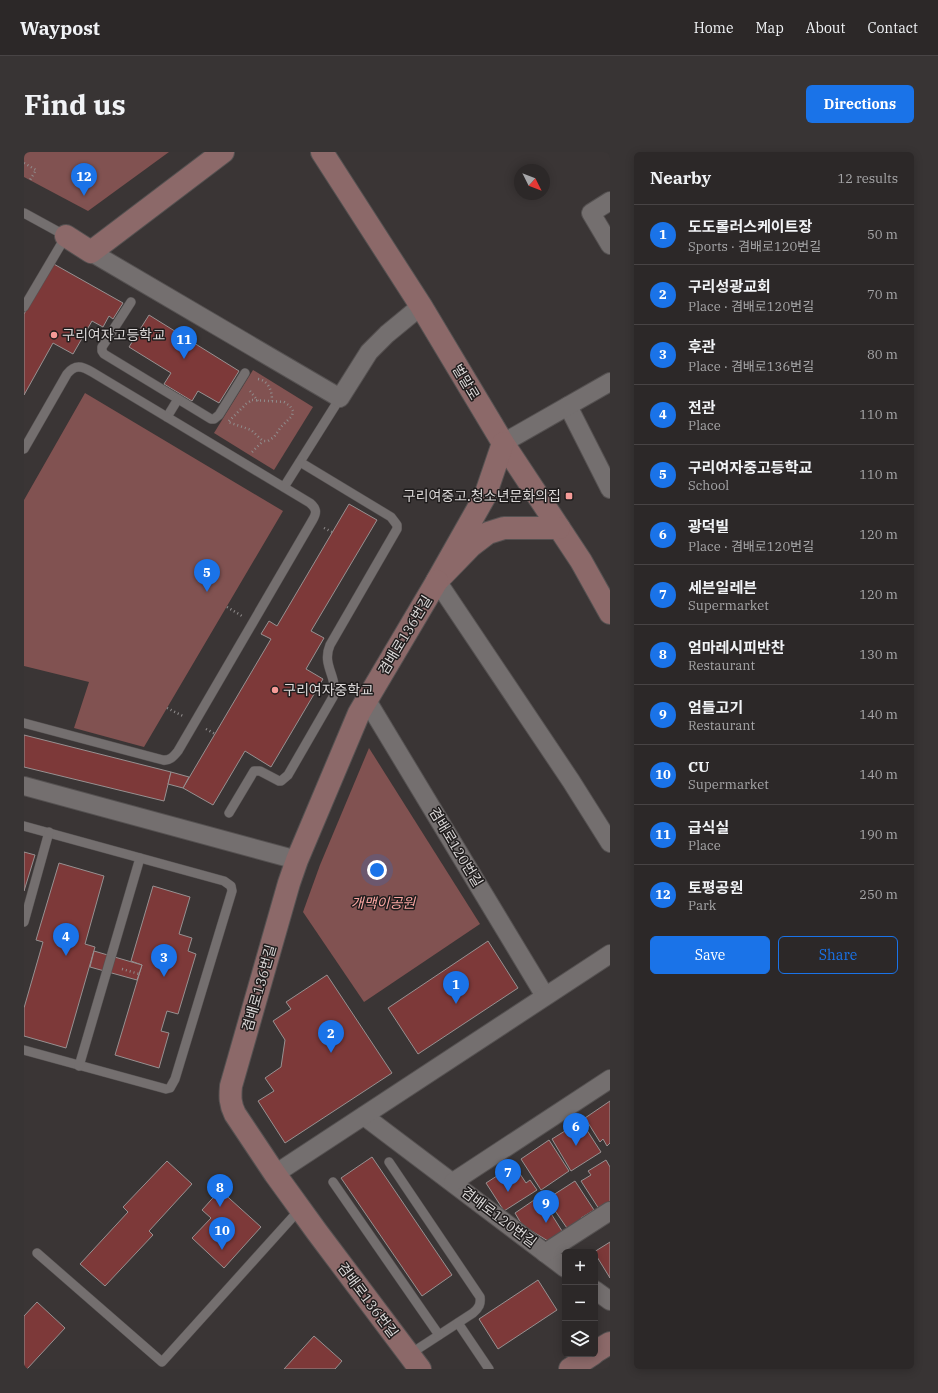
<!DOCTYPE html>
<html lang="en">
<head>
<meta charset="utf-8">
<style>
  body { margin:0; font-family:"IBM Plex Serif","Noto Sans KR",serif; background:#383434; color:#f1f3f6 }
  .controls { position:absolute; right:12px; bottom:12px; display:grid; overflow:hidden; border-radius:6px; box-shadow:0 2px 10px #0003 }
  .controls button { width:36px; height:36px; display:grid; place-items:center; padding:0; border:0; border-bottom:1px solid #484445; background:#2c2828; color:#f1f3f6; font:20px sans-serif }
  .compass { position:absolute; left:490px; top:12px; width:36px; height:36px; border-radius:50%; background:#2c2828; box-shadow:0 2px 10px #0003; rotate:132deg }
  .you { position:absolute; left:353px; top:718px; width:14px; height:14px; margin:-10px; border:3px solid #fff; border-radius:50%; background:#1a73e8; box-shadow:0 0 0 6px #1a73e833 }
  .badge { display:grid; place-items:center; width:26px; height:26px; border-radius:50%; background:#1a73e8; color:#fff; font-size:13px; font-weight:700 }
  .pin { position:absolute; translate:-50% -33px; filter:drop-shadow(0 1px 2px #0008) }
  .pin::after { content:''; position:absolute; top:21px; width:14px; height:12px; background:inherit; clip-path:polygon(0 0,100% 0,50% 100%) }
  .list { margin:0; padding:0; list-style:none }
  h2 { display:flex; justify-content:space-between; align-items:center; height:52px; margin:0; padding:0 16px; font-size:17px }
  h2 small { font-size:13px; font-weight:400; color:#a6a6a8 }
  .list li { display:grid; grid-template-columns:26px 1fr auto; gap:12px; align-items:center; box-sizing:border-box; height:60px; padding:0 16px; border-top:1px solid #484445 }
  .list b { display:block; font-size:15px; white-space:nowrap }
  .list p { margin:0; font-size:13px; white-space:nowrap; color:#a6a6a8 }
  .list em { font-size:13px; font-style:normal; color:#a6a6a8 }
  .actions { display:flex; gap:8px; padding:12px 16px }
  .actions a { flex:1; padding:9px 0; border:1px solid #1a73e8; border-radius:6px; text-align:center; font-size:14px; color:#1a73e8 }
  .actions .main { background:#1a73e8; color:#fff }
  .icon { flex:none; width:22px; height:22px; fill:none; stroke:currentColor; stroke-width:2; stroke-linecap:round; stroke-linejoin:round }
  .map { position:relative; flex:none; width:586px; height:1217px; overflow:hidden; border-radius:6px }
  header { display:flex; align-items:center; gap:24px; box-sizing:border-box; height:56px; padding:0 20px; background:#2c2828; border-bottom:1px solid #484445 }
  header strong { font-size:19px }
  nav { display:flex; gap:22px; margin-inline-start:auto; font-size:14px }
  .intro { display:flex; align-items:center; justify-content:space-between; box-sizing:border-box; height:96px; padding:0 24px }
  h1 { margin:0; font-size:28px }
  .button { padding:10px 18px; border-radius:6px; background:#1a73e8; color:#fff; font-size:14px; font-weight:700 }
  main { display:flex; gap:24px; padding:0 24px }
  aside { flex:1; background:#2c2828; border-radius:6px; box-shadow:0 2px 10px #0003 }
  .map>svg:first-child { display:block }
  .green { fill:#815251 }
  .building { fill:#7d3939; stroke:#979191 }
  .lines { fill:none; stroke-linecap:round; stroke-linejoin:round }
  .lane-casing { stroke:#555151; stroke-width:10 }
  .street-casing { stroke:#555151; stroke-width:20 }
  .secondary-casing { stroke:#555151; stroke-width:24 }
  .path { stroke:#908c8c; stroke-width:2.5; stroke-dasharray:1 3; stroke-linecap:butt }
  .lane { stroke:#746f6f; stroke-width:9 }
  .street { stroke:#746f6f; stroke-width:18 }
  .secondary { stroke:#8c6969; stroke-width:22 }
  .poi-dot { fill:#f59b98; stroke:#201d1d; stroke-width:1.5 }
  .labels { text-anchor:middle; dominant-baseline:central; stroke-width:3; stroke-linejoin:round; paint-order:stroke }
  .poi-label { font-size:14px; fill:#dbd8d8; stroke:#201d1d; text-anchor:start }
  .street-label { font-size:14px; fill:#dbd8d8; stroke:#201d1d }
  .park-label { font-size:14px; font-style:italic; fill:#f9a6a2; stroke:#201d1d }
</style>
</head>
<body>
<header>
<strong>Waypost</strong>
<nav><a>Home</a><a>Map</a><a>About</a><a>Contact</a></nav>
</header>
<div class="intro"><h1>Find us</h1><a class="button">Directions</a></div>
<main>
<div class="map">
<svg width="586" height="1217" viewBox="0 0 586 1217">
  <rect width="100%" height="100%" fill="#3a3535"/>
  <g class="green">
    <polygon points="0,0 145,0 64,59 0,25"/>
    <polygon points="229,218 289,255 250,318 190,281"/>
    <polygon points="61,241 259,359 120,595 50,576 65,530 0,514 0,348"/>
    <polygon points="345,596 456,772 340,850 279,760 296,713"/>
  </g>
  <g class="building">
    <polygon points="28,111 99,151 89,167 85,164 79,175 68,169 49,202 29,191 0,243 0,162"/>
    <polygon points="125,163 215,219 195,251 174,239 168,249 140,232 147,221 105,195"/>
    <polygon points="325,352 353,368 287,479 300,486 282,517 299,527 247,615 221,599 189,653 159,636 247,487 237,482 245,469 253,474"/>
    <polygon points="0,583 147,620 140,649 0,615"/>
    <polygon points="147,620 165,625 159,636 144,632"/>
    <polygon points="0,700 11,703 0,739"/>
    <polygon points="35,711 80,724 61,792 71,795 42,896 0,884 0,856 19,790 12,788"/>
    <polygon points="129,734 166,745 155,782 168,786 164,799 172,802 154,862 143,859 137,879 145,881 135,916 91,903 118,813 107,809"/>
    <polygon points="464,789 494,836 394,902 364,856"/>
    <polygon points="70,799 118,813 113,828 66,815"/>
    <polygon points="303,823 368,921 261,991 234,949 250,939 241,926 257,915 261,888 249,869 267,857 262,850"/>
    <polygon points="586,949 586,991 583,994 579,987 576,990 561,966"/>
    <polygon points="557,969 577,1000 547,1019 528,987"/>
    <polygon points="525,988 545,1019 517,1038 497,1007"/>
    <polygon points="348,1005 428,1123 398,1144 317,1026"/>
    <polygon points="582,1008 586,1015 586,1050 575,1057 557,1029 567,1023 564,1019"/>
    <polygon points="143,1009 168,1032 125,1079 129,1083 81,1134 56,1112 104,1060 99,1055"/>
    <polygon points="490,1013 502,1031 506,1028 513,1038 480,1059 462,1031"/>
    <polygon points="551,1029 570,1058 557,1066 559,1070 545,1079 523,1047"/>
    <polygon points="196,1038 237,1075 200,1116 168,1086 187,1066 178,1058"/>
    <polygon points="516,1044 538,1079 524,1089 498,1073 491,1061"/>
    <polygon points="586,1090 586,1126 570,1100"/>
    <polygon points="514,1128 533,1158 474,1197 455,1167"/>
    <polygon points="13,1150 41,1176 3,1217 0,1217 0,1164"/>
    <polygon points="290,1184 318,1209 311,1217 260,1217"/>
  </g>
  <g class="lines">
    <defs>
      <g id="lane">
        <polyline points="0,61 42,84 0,155"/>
        <polyline points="107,150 78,195 78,199 80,202 187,267 190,267 195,263 221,221"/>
        <polyline points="143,265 154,247"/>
        <path d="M0 297 43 222C51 212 58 214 68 220L286 351C293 357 293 361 288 369L154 599C150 604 146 609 139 608L0 571"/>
        <polyline points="260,335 316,246"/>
        <path d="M205 661 230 619H236L255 629H257L264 623 309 545C315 525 297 514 306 493L373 377V373L367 365 276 310"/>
        <polyline points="0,674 200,729 207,734 208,739 151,927 146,936 142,937 0,898"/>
        <polyline points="0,770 25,680"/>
        <polyline points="55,914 116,706"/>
        <path d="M365 1010 456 1145C457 1152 455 1156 449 1161L386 1202"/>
        <polyline points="309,1030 415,1183"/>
        <polyline points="13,1101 138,1210 276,1057"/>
        <polyline points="434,1171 465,1217"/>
      </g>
      <g id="street">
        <polyline points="586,49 567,61 586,93"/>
        <polyline points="67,100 316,246 345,200 363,182 397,154"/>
        <polyline points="544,254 586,337"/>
        <polyline points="479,291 586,230"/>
        <polyline points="413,429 547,629 586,691"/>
        <polyline points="342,547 521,844"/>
        <polyline points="0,634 273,708"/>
        <polyline points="340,964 541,1116"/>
        <polyline points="251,1022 586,802"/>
        <polyline points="429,1030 586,927"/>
        <polyline points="521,1101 586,1059"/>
        <polyline points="571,1138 586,1149"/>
      </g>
      <g id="secondary">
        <polyline points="298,0 397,154 479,291 557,409 586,461"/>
        <polyline points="42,84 67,100 199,0"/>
        <polyline points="479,291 461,344 413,429 447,394 464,381 480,376 535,376"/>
        <polyline points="571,1200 586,1191"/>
        <path d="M396 1217 293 1080 251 1022 211 962C206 952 206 945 207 934L265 731 273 708 335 561 413 429"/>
        <polyline points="546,1217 569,1202"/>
      </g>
    </defs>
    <use href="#lane" class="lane-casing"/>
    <use href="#street" class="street-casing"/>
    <use href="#secondary" class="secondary-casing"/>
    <g class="path">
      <polyline points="0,11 12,18 6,28"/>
      <path d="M234 227C245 229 248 239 248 249"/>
      <polyline points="226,239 234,249"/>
      <polygon points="228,248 260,250 266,254 269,259 268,264 257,275 250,285 244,289 239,289 227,278 204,270 222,252"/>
      <polyline points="228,300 239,289"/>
      <polyline points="300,376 308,380"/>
      <polyline points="203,455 218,464"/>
      <polyline points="143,556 159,564"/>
      <polyline points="182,577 191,582"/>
      <polyline points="98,817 115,822"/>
    </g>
    <use href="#lane" class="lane"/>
    <use href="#street" class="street"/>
    <use href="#secondary" class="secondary"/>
  </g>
  <g class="poi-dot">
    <circle cx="30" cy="183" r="4"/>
    <rect x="541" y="340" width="8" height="8" rx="2"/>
    <circle cx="251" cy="538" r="4"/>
  </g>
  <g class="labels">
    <g class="poi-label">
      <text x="38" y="183">구리여자고등학교</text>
      <text x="537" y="344" text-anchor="end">구리여중고.청소년문화의집</text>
      <text x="259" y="538">구리여자중학교</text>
    </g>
    <g class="street-label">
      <text transform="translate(442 230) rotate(59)">벌말로</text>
      <text transform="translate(381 483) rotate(-59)">겸배로136번길</text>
      <text transform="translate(432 695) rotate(59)">겸배로120번길</text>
      <text transform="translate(235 836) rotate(-74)">겸배로136번길</text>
      <text transform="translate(475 1065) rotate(37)">겸배로120번길</text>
      <text transform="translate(344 1148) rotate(53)">겸배로136번길</text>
    </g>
    <g class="park-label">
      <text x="359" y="751">개맥이공원</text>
    </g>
  </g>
</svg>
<div class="controls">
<button>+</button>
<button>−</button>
<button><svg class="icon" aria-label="layers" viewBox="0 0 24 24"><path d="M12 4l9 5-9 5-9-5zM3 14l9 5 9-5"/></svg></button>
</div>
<svg class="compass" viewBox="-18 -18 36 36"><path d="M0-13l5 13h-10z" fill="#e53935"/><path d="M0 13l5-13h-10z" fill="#a6a6a8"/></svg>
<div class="you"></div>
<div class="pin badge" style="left:432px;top:852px">1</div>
<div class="pin badge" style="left:307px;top:901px">2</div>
<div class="pin badge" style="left:140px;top:825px">3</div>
<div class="pin badge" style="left:42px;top:804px">4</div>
<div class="pin badge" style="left:183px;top:440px">5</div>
<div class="pin badge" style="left:552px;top:994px">6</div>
<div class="pin badge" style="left:484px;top:1040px">7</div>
<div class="pin badge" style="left:196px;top:1055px">8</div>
<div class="pin badge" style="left:522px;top:1071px">9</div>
<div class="pin badge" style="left:198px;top:1098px">10</div>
<div class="pin badge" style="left:160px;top:207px">11</div>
<div class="pin badge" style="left:60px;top:44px">12</div>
</div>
<aside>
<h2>Nearby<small>12 results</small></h2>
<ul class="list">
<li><span class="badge">1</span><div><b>도도롤러스케이트장</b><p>Sports · 겸배로120번길</p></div><em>50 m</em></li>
<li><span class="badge">2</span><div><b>구리성광교회</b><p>Place · 겸배로120번길</p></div><em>70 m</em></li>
<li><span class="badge">3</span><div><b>후관</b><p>Place · 겸배로136번길</p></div><em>80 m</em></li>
<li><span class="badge">4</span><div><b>전관</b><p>Place</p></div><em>110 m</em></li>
<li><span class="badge">5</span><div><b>구리여자중고등학교</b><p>School</p></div><em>110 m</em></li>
<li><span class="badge">6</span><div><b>광덕빌</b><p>Place · 겸배로120번길</p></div><em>120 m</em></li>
<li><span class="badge">7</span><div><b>세븐일레븐</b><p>Supermarket</p></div><em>120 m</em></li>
<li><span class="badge">8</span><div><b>엄마레시피반찬</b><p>Restaurant</p></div><em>130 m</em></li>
<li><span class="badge">9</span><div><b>엄들고기</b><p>Restaurant</p></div><em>140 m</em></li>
<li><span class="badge">10</span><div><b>CU</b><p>Supermarket</p></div><em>140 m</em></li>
<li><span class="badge">11</span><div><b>급식실</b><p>Place</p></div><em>190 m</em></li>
<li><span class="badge">12</span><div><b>토평공원</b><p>Park</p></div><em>250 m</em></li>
</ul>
<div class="actions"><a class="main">Save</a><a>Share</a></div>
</aside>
</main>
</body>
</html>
